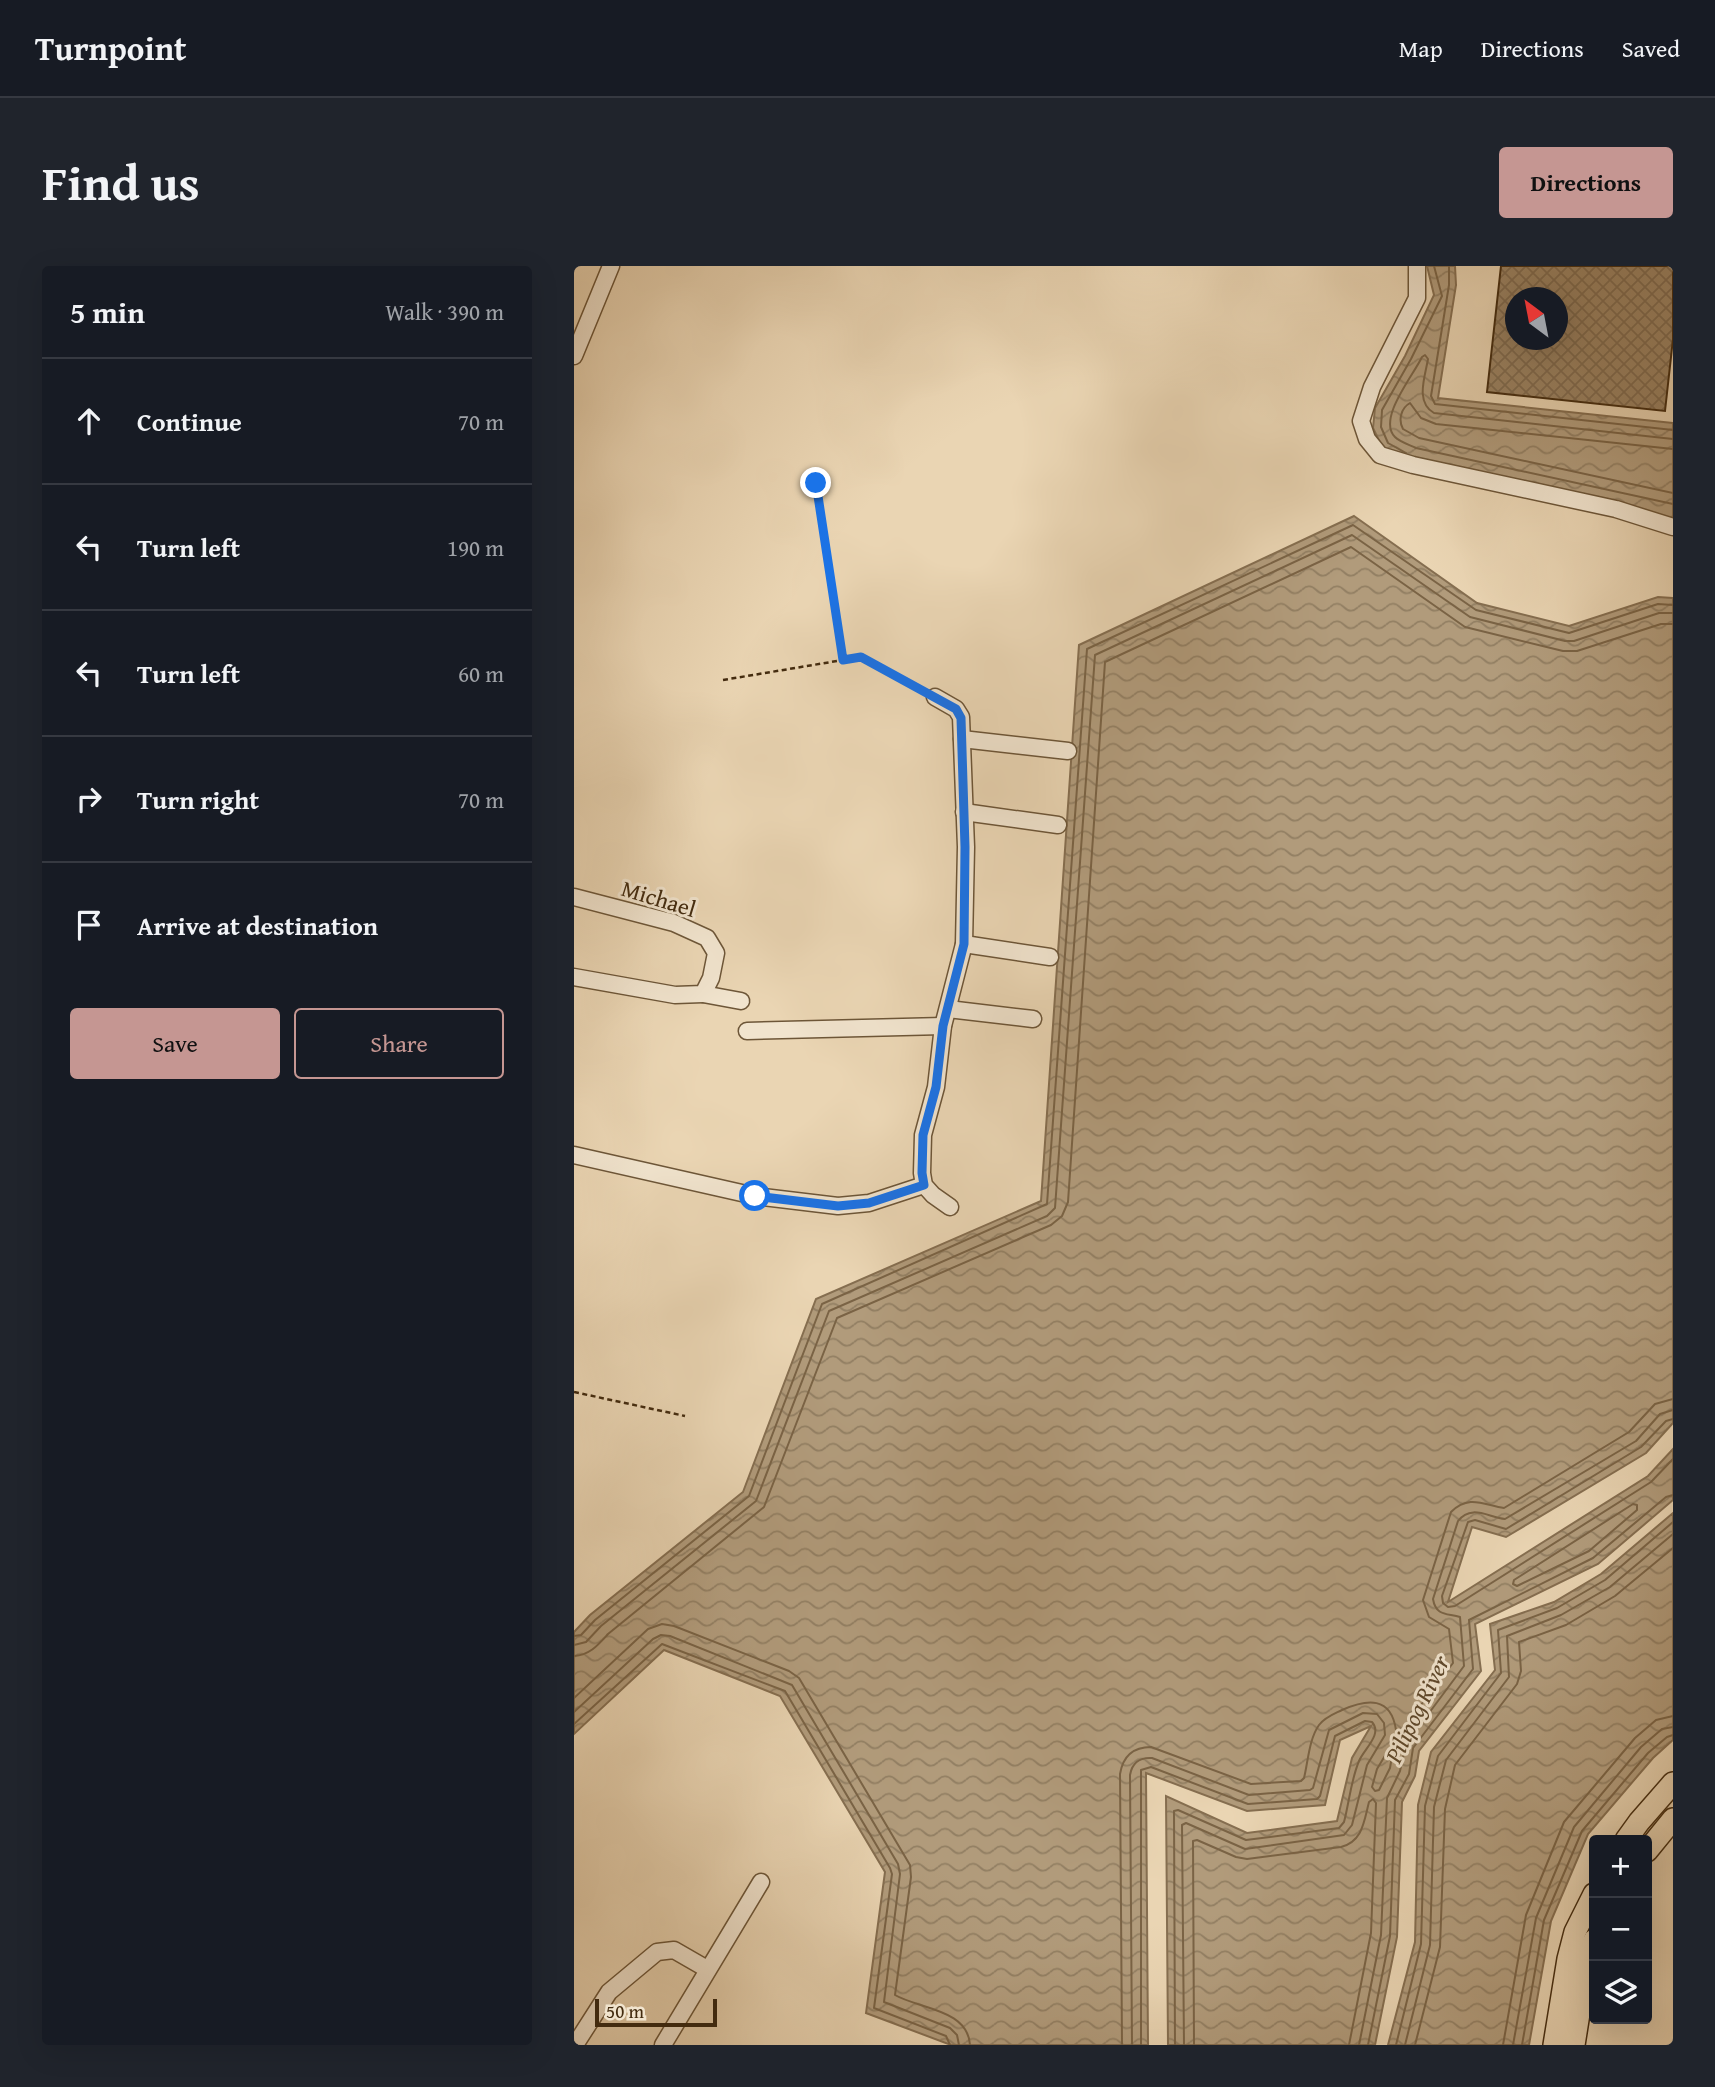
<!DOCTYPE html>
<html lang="en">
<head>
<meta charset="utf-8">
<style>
  body { margin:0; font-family:"Gentium Book Plus",serif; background:#20242c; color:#f1f3f6 }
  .controls { position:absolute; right:21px; bottom:21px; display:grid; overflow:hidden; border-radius:7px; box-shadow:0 7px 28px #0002 }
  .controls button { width:63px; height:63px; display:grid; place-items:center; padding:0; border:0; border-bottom:2px solid #363941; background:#171b24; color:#f1f3f6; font:35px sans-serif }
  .compass { position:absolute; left:931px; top:21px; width:63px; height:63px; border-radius:50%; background:#171b24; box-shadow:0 7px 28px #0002; rotate:328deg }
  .scale { position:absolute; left:21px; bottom:18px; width:122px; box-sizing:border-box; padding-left:7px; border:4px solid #432b0f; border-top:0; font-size:19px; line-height:24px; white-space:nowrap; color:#432b0f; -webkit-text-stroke:5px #f1e4ce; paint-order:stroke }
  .stop { position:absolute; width:21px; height:21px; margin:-16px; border:5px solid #1a73e8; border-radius:50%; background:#fff }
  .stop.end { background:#1a73e8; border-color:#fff; box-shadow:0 2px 7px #0008 }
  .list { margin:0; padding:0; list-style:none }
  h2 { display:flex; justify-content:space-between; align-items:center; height:91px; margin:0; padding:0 28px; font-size:30px }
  h2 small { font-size:23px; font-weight:400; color:#9ea1a6 }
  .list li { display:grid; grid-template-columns:46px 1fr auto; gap:21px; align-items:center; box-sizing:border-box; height:126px; padding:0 28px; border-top:2px solid #363941 }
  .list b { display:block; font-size:26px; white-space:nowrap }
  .list em { font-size:23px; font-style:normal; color:#9ea1a6 }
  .actions { display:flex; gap:14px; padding:21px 28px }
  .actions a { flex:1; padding:16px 0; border:2px solid #c59692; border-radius:7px; text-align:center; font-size:24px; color:#c59692 }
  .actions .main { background:#c59692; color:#111 }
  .icon { flex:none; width:38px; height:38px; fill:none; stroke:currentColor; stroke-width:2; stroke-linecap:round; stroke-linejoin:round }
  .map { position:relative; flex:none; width:1099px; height:1779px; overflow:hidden; border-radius:7px }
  header { display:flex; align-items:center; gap:42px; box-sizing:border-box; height:98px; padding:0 35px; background:#171b24; border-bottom:2px solid #363941 }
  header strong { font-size:33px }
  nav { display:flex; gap:38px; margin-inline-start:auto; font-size:24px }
  .intro { display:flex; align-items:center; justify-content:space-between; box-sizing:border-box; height:168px; padding:0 42px }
  h1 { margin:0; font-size:49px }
  .button { padding:18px 32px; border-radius:7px; background:#c59692; color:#111; font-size:24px; font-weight:700 }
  main { display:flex; gap:42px; padding:0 42px }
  aside { flex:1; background:#171b24; border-radius:7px; box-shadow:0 7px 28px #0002 }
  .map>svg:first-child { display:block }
  .water { fill:url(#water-waves); stroke:#856e50; stroke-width:2 }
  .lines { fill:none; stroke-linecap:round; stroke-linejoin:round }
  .shore { stroke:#7a6345; stroke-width:2 }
  .building { fill:url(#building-cross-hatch); stroke:#432b0f; stroke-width:2; fill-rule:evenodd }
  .minor-casing { stroke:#6d5638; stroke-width:19 }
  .major-casing { stroke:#432b0f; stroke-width:24 }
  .path { stroke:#432b0f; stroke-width:2.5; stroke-dasharray:5 3.5; stroke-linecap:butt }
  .minor { stroke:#f1e4ce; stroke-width:16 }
  .major { stroke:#ead5b3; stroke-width:21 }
  .route { stroke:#1a73e8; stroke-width:9 }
  .labels { text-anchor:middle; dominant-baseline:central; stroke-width:6; stroke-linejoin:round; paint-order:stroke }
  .street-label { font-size:23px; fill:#432b0f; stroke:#f1e4ce }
  .water-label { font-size:24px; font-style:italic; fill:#5e472a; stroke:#f1e4ce }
</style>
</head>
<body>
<header>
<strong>Turnpoint</strong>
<nav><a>Map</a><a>Directions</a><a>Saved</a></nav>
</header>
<div class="intro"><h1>Find us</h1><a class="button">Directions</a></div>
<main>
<aside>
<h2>5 min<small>Walk · 390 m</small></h2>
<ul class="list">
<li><svg class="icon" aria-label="ahead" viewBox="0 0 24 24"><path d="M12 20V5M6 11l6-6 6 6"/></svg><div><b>Continue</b></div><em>70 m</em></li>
<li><svg class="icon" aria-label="left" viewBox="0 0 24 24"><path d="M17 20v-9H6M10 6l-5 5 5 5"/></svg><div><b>Turn left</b></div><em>190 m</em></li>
<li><svg class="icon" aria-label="left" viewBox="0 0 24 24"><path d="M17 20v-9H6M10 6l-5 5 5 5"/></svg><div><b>Turn left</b></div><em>60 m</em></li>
<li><svg class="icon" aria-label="right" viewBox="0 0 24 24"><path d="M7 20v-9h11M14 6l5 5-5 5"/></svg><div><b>Turn right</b></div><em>70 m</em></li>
<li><svg class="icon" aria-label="arrive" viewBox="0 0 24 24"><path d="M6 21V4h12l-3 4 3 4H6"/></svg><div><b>Arrive at destination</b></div></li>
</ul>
<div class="actions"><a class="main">Save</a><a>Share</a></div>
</aside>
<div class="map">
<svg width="1099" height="1779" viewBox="0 0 1099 1779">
  <defs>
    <pattern id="water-waves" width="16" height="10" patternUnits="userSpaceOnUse" patternTransform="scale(1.75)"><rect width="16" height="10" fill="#b19b7b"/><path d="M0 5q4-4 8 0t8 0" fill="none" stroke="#927f63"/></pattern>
    <pattern id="building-cross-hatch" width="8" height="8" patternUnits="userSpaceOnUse" patternTransform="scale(1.75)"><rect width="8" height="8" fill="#9a8364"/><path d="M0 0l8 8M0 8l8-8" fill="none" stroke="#7f6b51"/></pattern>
  </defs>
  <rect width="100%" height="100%" fill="#ead5b3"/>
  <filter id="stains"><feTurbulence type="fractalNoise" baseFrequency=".00286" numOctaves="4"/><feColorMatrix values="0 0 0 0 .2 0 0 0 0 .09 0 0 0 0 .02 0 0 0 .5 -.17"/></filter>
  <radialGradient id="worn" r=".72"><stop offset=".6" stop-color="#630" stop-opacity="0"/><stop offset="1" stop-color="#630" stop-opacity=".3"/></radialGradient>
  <g class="water">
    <polygon points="853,0 881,0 882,19 864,132 1099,157 1099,255 836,197 809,183 799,162 801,142 831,90 860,29"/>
    <polygon points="780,250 903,337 995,360 1084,331 1099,332 1099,1157 1072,1187 932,1271 898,1261 874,1336 1074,1210 1099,1183 1099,1234 1024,1298 901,1358 907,1405 845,1485 841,1510 828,1536 823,1671 801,1779 594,1779 592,1530 673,1567 763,1555 778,1492 797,1460 766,1474 751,1539 673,1545 572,1507 574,1779 377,1779 292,1747 311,1606 206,1430 90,1384 0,1468 0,1366 16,1349 169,1226 242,1033 467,935 505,379"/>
    <polygon points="1099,1247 1099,1474 1079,1492 1014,1568 977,1655 955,1779 814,1779 841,1676 844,1539 857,1486 921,1404 916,1358 980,1336 1027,1308"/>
  </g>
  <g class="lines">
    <g class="shore">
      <polyline points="875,0 875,19 857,130 861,138 1099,164"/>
      <path d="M1099 173 860 147C841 136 851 111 854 93L851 89 848 91C839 110 803 153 821 171 826 176 836 179 842 182L1099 238"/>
      <path d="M1099 183 862 158 847 152 836 137C827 142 824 154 829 163L845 172 1099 227"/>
      <polyline points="832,187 814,177 807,161 808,144 837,93 868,30 860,0"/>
      <polyline points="1099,1153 1092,1155 1067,1181 932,1263 901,1254 894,1256 868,1330 869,1337 874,1341 881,1340 1077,1216 1099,1193"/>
      <polygon points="1059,1238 1063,1239 1063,1244 1015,1285 943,1320 939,1318 940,1314"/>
      <polyline points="0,1370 7,1369 21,1354 175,1230 248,1038 473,938 513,383 779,259 902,344 995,367 1084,338 1099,339"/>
      <polyline points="0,1379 12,1376 27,1360 182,1235 255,1045 473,950 481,942 521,389 778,269 896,351 991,375 1000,375 1085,347 1099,347"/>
      <path d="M0 1390C16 1389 24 1379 34 1368L190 1241 263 1052 477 959 488 950 494 936 531 396 777 281 891 361 989 385H1003L1087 358H1099"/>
      <path d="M0 1432 74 1363 88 1358 100 1360 215 1405 225 1412 336 1599 337 1611 321 1729C345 1743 394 1743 396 1779"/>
      <polyline points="0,1446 79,1373 87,1369 96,1370 218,1419 324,1598 326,1608 310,1736 376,1762 383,1769 385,1779"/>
      <polyline points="0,1458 88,1378 211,1425 316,1602 318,1608 300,1742 372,1770 376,1779"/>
      <polygon points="816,1487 818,1490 816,1502 805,1524 801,1525 798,1521 803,1503 812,1488"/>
      <path d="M548 1779 546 1508C549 1490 560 1481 577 1481L677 1518 727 1515 730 1512C734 1496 735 1473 745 1459 751 1451 760 1448 768 1444 793 1433 817 1430 822 1464L827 1465 879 1397 875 1363 855 1351 849 1334 877 1246C895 1228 910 1239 930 1242L1055 1166 1081 1138 1099 1133"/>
      <path d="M558 1779 556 1509C558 1497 566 1491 578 1492L675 1529 736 1524 739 1522 755 1464 789 1447 803 1448 810 1457 811 1469 793 1499 778 1559 770 1569 671 1583 612 1557 608 1559 610 1779"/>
      <path d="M567 1779V1504L577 1501 674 1538 743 1533 746 1530 761 1470 791 1455 798 1456C809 1468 790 1483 785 1495 777 1514 775 1537 770 1556L765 1562 672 1574 604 1544 600 1545 601 1779"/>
      <path d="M620 1779 619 1575 623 1574 662 1591 673 1593 767 1581C789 1575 790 1555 795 1536L799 1533 802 1537 797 1667 775 1779"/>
      <path d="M785 1779 807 1669 813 1532 826 1505 832 1478 890 1400 886 1351C874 1347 862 1351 859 1333L884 1255C897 1238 914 1251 931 1253L1062 1175 1086 1148 1099 1144"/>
      <polyline points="794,1779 816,1670 821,1534 835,1508 839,1482 899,1403 895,1354 1019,1292 1092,1231 1099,1229"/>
      <polyline points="822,1779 847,1678 851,1540 864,1490 927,1407 924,1364 983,1342 1031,1314 1099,1256"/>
      <polyline points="831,1779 856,1679 860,1541 872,1494 935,1411 933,1370 987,1349 1036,1321 1099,1268"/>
      <polyline points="841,1779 866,1681 871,1543 881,1499 943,1418 947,1405 945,1376 992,1359 1041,1330 1099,1282"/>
      <polyline points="929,1779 952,1649 990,1556 1061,1472 1082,1454 1099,1450"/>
      <polyline points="939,1779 962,1652 1000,1561 1067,1481 1088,1463 1099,1461"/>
      <polyline points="948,1779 970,1654 1008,1565 1074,1487 1093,1471 1099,1469"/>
    </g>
  </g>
  <path class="building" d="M927 0H1099V73L1091 145 913 126ZM942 32H984V74H942Z"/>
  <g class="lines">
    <defs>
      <g id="minor">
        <polyline points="843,0 843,32 798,121 787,155 793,173 806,189 839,199 1042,243 1099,261"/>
        <polyline points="0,90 37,0"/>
        <polyline points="361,431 382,443 387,451 392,581 390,678 369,760 362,821 349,869 348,907 350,919 359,929 376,941"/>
        <polyline points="388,473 494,485"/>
        <polyline points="390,546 484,559"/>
        <polyline points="0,631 100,657 133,672 142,687 137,712 129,728 101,729 0,711"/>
        <polyline points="390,678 476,691"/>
        <polyline points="129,728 167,735"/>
        <polyline points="374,743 459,753"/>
        <polyline points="173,765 369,760"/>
        <polyline points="0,889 181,930 264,940 295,937 350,919"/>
        <polyline points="1,1779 35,1726 83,1686 100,1684 133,1703"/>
        <polyline points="89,1779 187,1616"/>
      </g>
      <g id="major">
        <polyline points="1052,1574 1065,1556 1099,1517"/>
        <polyline points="1073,1585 1099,1553"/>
        <polyline points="980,1779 994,1693 1001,1666 1020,1628"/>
        <polyline points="1000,1779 1013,1697 1020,1674"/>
      </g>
    </defs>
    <use href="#minor" class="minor-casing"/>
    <use href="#major" class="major-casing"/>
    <g class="path">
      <polyline points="242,217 269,394"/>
      <polyline points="149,414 287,391 347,422"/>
      <polyline points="0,1126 111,1150"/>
    </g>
    <use href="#minor" class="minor"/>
    <use href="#major" class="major"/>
  </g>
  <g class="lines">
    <polyline class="route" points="181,930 264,940 295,937 350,919 348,907 349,869 362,821 369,760 390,678 391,581 387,452 382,443 287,391 269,394 242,217"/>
  </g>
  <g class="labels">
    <g class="street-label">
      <text transform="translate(85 632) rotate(17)">Michael</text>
    </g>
    <g class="water-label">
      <text transform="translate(843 1443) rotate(-64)">Pilipog River</text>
    </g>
  </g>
  <rect width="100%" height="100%" filter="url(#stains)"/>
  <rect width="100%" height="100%" fill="url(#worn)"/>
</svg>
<div class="controls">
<button>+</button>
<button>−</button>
<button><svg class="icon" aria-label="layers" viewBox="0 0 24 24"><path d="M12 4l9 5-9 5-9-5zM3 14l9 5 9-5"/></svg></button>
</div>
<svg class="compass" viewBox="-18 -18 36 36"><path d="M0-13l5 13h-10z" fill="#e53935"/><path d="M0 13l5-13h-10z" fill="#9ea1a6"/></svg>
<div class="scale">50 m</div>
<div class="stop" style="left:181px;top:930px"></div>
<div class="stop end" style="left:242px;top:217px"></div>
</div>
</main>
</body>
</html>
